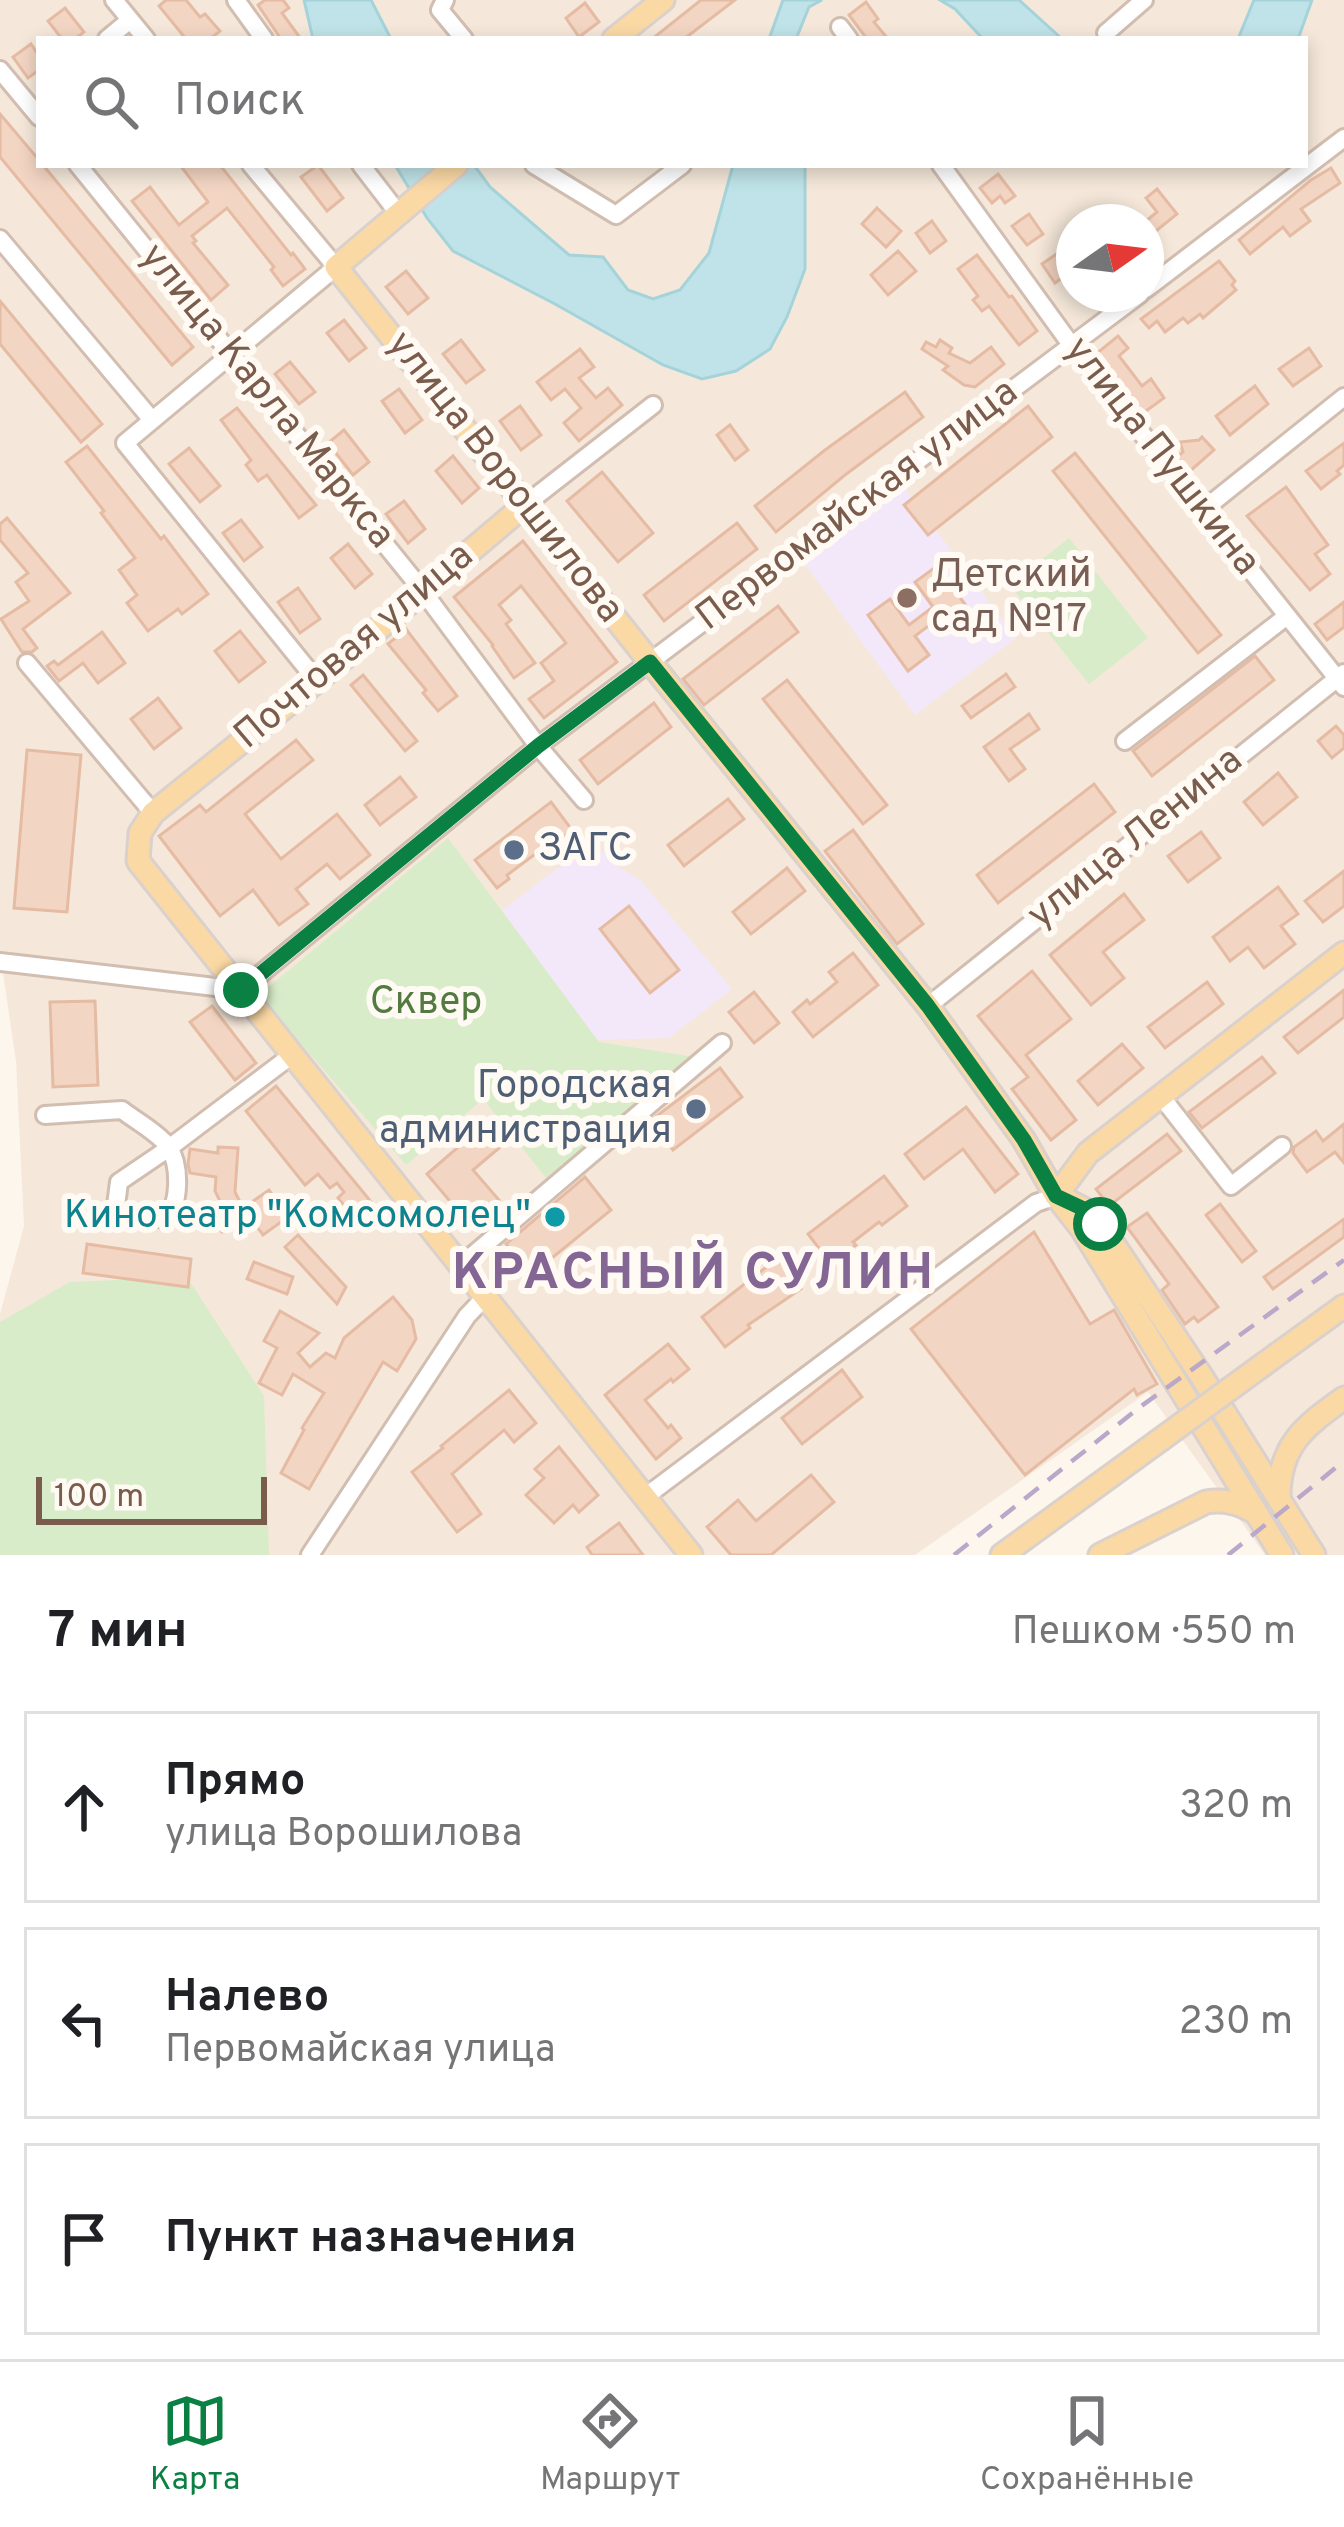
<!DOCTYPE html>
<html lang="ru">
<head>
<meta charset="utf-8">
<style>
  body { margin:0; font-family:Overpass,sans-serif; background:#f2f2f2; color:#202124 }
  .compass { position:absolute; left:1056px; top:204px; width:108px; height:108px; border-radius:50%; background:#fff; box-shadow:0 6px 18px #0003; rotate:76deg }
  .scale { position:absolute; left:36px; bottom:30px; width:231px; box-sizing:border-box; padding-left:12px; border:6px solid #7a5c4d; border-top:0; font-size:33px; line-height:42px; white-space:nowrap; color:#7a5c4d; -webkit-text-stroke:9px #fffaf3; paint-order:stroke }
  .stop { position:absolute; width:36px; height:36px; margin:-27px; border:9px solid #0b8043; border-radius:50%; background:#fff }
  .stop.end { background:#0b8043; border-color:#fff; box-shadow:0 3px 12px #0008 }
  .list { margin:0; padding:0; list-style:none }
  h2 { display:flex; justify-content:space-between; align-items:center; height:156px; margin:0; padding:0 48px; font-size:51px }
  h2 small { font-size:39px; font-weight:400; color:#757577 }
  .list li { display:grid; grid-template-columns:78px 1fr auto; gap:36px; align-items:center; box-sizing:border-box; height:192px; margin:0 24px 24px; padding:0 24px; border:3px solid #e0e0e0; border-radius:0px }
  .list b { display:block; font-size:45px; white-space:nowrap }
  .list p { margin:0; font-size:39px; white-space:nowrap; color:#757577 }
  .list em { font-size:39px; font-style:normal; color:#757577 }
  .icon { flex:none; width:66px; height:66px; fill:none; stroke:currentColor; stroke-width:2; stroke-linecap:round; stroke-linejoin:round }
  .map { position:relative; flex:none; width:1344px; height:1555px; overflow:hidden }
  .search { position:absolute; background:#fff; box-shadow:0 6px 18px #0003; left:36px; right:36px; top:36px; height:132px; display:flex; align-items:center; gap:30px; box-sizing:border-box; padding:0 42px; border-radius:0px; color:#757577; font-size:45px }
  .sheet { height:804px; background:#fff }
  nav { display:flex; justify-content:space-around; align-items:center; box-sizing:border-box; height:168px; border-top:3px solid #e0e0e0; background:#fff; font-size:33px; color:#757577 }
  nav a { display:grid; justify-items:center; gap:6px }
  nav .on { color:#0b8043 }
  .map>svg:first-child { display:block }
  .residential { fill:#f5e8da; fill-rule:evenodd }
  .education { fill:#f3e8fa }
  .green { fill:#d8ecc9 }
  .water { fill:#bfe3e8; stroke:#a5d3da; stroke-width:3 }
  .building { fill:#f3d5c3; stroke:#e6bba3; stroke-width:3 }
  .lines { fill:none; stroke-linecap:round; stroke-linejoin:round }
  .minor-casing { stroke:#d1beb0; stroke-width:22 }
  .major-casing { stroke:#dad1cd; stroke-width:27 }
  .minor { stroke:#fff; stroke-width:16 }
  .major { stroke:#fbd9a5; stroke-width:21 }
  .rail { stroke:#b9a8c9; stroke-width:4.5; stroke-dasharray:18 12; stroke-linecap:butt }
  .major-bridge-casing { stroke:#dad1cd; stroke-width:27; stroke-linecap:butt }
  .major-bridge { stroke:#fbd9a5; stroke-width:21 }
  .route { stroke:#0b8043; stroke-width:15 }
  .education-dot { fill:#8d6e63; stroke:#fffaf3; stroke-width:4.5 }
  .service-dot { fill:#5c6f8a; stroke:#fffaf3; stroke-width:4.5 }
  .culture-dot { fill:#0f9aa8; stroke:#fffaf3; stroke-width:4.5 }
  .labels { text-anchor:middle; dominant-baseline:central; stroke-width:12; stroke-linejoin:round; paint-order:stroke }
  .street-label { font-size:39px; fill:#7a5c4d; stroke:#fffaf3 }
  .education-label { font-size:39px; fill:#785e54; stroke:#fffaf3; text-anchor:start }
  .service-label { font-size:39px; fill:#4e5e75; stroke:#fffaf3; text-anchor:start }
  .park-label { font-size:39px; fill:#537a41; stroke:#fffaf3 }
  .culture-label { font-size:39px; fill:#0d838f; stroke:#fffaf3; text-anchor:end }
  .district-label { font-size:51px; font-weight:bold; letter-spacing:3px; fill:#846695; stroke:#fffaf3 }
</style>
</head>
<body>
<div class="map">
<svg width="1344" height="1555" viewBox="0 0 1344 1555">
  <rect width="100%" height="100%" fill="#fdf6ec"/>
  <path class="residential" d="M0 0H1344V1555H1265L1148 1392 915 1555H0V1314L24 1226 16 1061 0 953ZM39 39H1305V165H39ZM1074 222H1146V294H1074Z"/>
  <g class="education">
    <polygon points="905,488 1016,638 915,715 804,563"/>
    <polygon points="593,841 613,864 639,879 732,989 669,1038 590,1040 495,916"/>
  </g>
  <g class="green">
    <polygon points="1069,538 1148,638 1089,684 1010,585"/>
    <polygon points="448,838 599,1042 701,1058 546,1178 483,1099 406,1165 259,995"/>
    <polygon points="187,1277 264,1396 269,1555 0,1555 0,1322 70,1282"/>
  </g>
  <g class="water">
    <polygon points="304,0 371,0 391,39 313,39"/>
    <polygon points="783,0 822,0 809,7 796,39 769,39"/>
    <polygon points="940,0 1019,0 1062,39 983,39 955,9"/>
    <polygon points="1254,0 1312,0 1298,39 1238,39"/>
    <polygon points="395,165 474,165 490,187 569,255 603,257 628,290 653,299 680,290 709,253 733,165 805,165 805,269 787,317 770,349 736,371 702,379 663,365 555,304 453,251 427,218"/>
  </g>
  <g class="building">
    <polygon points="166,0 186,0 200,17 205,14 220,31 210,39 186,39 159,6"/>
    <polygon points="265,0 283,0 289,8 282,13 301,39 281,39 258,5"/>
    <polygon points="701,0 735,0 684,39 652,39"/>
    <polygon points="866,2 878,19 874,22 888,39 867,39 849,15"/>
    <polygon points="585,3 599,22 579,37 566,18"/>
    <polygon points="65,8 84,32 75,39 62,39 48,21"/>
    <polygon points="31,44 39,56 39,70 28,78 13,57"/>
    <polygon points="0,114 39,160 39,165 43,165 193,347 172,365 0,157"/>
    <polygon points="180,165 220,165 291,255 293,253 305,269 283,286 271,270 274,267 227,208 192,236 196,241 193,243 228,285 211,300 132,201 150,187 179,225 208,202"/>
    <polygon points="318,165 343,198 327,211 301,177"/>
    <polygon points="1331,168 1340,183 1301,209 1310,221 1290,236 1283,227 1250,254 1239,240 1311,180"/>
    <polygon points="998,174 1015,196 1005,203 1000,196 992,203 980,188"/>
    <polygon points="1157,189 1177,214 1146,239 1146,221 1157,212 1146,198"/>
    <polygon points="877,208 901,231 886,247 862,224"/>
    <polygon points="1029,214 1043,234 1027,245 1012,226"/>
    <polygon points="932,221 946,241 930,253 916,233"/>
    <polygon points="898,251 916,271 888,295 871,275"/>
    <polygon points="1061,251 1074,269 1055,283 1042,264"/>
    <polygon points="977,255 1009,297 1012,296 1037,331 1019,345 989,306 982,311 973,300 978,296 958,269"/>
    <polygon points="1219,261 1235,281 1232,285 1236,290 1203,318 1200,314 1188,323 1183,318 1165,332 1157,321 1149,328 1141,319"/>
    <polygon points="406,271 428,298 408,314 386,287"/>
    <polygon points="0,301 102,424 81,442 0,344"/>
    <polygon points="344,320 366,348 349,361 327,333"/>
    <polygon points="1118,336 1128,348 1119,356 1142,386 1151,379 1164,398 1142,414 1096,354"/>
    <polygon points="461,340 484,370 466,383 443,354"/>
    <polygon points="940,340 952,348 949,353 970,363 991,347 1004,364 975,387 964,385 943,370 948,366 922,349 926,342 936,347"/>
    <polygon points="1309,348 1321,366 1293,386 1279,369"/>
    <polygon points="580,349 594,367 579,378 596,398 608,388 622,405 579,441 564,423 581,408 565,389 551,400 537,382"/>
    <polygon points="290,362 315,392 299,404 275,374"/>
    <polygon points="1255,386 1268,404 1230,435 1216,416"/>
    <polygon points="399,389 422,420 405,433 382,401"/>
    <polygon points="905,392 923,417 845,475 776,532 755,506 825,450"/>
    <polygon points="520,406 541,435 521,450 500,421"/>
    <polygon points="1028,406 1052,437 928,535 904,505"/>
    <polygon points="237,408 316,505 299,518 267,475 258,481 246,465 251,460 221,420"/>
    <polygon points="730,425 748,450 735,460 717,435"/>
    <polygon points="344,430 369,462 353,475 328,443"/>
    <polygon points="1202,437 1214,450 1189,472 1177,457 1183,452 1180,442 1199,440"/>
    <polygon points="1344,443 1344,465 1337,471 1340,474 1321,489 1306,471"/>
    <polygon points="87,446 161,539 164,536 208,594 182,614 178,609 148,631 127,603 137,595 119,570 135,558 101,513 104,511 66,462"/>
    <polygon points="189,448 220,486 200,502 169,464"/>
    <polygon points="1075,453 1221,635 1198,653 1053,471"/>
    <polygon points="453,456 479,488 462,503 436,471"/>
    <polygon points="602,472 653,533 618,562 567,501"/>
    <polygon points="1286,487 1328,545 1315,554 1330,574 1310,590 1247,516"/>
    <polygon points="404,501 425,529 408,543 386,514"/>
    <polygon points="7,518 70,593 23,629 37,648 32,652 22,652 1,619 29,601 16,582 28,573 0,540 0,524"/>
    <polygon points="241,520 262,547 244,561 223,533"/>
    <polygon points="737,523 757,549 664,621 644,595"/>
    <polygon points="523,541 617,662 544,718 529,699 554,681 541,663 566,643 521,586 499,605 511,620 506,624 535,663 514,678 492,646 493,645 454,597"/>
    <polygon points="348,544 372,574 355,588 331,558"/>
    <polygon points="937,566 975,618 957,632 944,614 915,636 929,655 908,671 868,615 890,599 909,625 933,607 915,582"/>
    <polygon points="298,588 320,619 300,633 278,602"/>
    <polygon points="1344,602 1344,627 1327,640 1315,624"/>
    <polygon points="778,606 798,632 704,705 683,679"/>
    <polygon points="406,629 457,696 438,711 423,693 426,690 388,644"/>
    <polygon points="240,631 265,662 239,682 215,651"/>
    <polygon points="102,632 125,663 98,683 83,663 59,681 47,666 54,661 58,665"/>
    <polygon points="1255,656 1274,680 1152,776 1133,751"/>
    <polygon points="1006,674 1015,687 971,718 962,706"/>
    <polygon points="363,675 417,741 405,751 351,685"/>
    <polygon points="787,680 887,805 863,824 763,699"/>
    <polygon points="158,698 181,728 154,749 131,719"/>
    <polygon points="654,703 671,727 598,784 580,760"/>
    <polygon points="1029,714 1039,729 1010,749 1025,769 1009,781 984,747"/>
    <polygon points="1336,726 1344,735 1344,748 1332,758 1318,741"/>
    <polygon points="296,740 313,760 245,814 281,859 337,814 370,855 340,879 327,864 296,889 308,904 279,925 253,890 220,916 159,836 200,805 206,812"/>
    <polygon points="27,750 81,755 67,912 14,908"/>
    <polygon points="1278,773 1297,797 1263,825 1244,802"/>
    <polygon points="400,777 416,797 380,825 365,805"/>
    <polygon points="1094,784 1115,812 998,903 977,875"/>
    <polygon points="728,799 744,819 684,866 668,845"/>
    <polygon points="551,802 572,830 560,840 558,837 507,875 509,879 497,888 475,860"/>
    <polygon points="853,830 923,924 897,944 825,851"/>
    <polygon points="1201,832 1220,858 1188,882 1168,856"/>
    <polygon points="787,868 805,891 751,934 733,912"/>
    <polygon points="1344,871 1344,906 1323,922 1305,901"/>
    <polygon points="1278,887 1298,914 1281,926 1295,944 1264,968 1248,947 1230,961 1213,937"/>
    <polygon points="1124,894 1144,920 1103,952 1124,978 1091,1005 1050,955"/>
    <polygon points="629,906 679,970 650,993 600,929"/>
    <polygon points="853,953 878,985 813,1037 793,1012 807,1000 810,1004 837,982 829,972"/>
    <polygon points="1032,971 1071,1019 1026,1055 1076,1120 1051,1140 1012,1089 1028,1077 978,1016"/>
    <polygon points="1207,982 1223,1004 1165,1048 1148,1027"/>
    <polygon points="1344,990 1344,1017 1298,1053 1284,1037"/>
    <polygon points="754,992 779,1023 754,1043 729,1012"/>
    <polygon points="95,1001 98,1085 53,1087 50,1002"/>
    <polygon points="212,1006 256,1063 235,1080 190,1022"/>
    <polygon points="1122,1044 1143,1068 1098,1105 1078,1081"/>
    <polygon points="1262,1057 1275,1073 1202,1128 1189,1112"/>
    <polygon points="720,1068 742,1097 673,1150 650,1121"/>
    <polygon points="276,1086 377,1209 358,1224 338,1198 344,1192 337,1183 330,1188 318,1174 305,1185 246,1111"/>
    <polygon points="966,1107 1018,1174 995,1192 963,1149 924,1179 905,1154"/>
    <polygon points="487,1122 505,1143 473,1170 499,1200 470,1225 427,1174"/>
    <polygon points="1344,1124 1344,1163 1335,1152 1307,1172 1293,1153 1294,1147 1316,1131 1323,1141"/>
    <polygon points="1167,1134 1181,1151 1109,1206 1096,1189"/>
    <polygon points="218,1147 238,1148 235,1192 243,1208 269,1190 288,1217 263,1235 250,1217 222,1232 218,1226 228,1218 215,1191 216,1177 190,1173 188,1164 190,1149 218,1153"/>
    <polygon points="884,1176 907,1206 882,1225 879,1222 853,1242 856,1245 831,1264 808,1234"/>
    <polygon points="585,1177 611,1210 531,1275 506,1244"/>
    <polygon points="1220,1204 1256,1251 1242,1262 1206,1215"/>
    <polygon points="1147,1213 1218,1307 1198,1322 1194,1317 1185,1324 1162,1290 1169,1284 1127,1227"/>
    <polygon points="1344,1219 1344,1237 1273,1289 1264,1277"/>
    <polygon points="1034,1232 1090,1324 1114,1310 1157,1384 1137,1395 1134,1389 1025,1475 911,1329"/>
    <polygon points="298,1235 346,1287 337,1304 285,1247"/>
    <polygon points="87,1244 191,1259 188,1287 83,1273"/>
    <polygon points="778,1258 801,1289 748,1325 750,1328 725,1347 702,1317"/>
    <polygon points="254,1262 293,1277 287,1294 247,1279"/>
    <polygon points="393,1297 412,1320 416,1339 397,1371 383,1362 309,1489 281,1473 304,1430 302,1428 324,1393 293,1374 282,1395 259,1383 277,1348 264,1341 280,1311 319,1333 298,1353 310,1367 326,1353 335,1358 344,1338"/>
    <polygon points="668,1344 689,1369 673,1382 671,1379 645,1400 668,1428 671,1425 681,1438 656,1459 605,1395"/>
    <polygon points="842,1370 862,1397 802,1444 782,1418"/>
    <polygon points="509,1390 536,1423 514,1442 504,1430 452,1474 481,1514 457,1532 412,1472 443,1448 441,1446"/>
    <polygon points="559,1447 598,1495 579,1512 573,1505 554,1523 526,1495 544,1478 535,1469"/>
    <polygon points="811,1475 834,1502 771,1555 731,1555 707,1527 738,1500 756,1521"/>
    <polygon points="619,1523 643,1555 592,1555 587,1547"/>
  </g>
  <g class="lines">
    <defs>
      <g id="minor">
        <polyline points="114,0 146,39"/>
        <polyline points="236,0 264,39"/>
        <polyline points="445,0 440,10 464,39"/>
        <polyline points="840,27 849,39"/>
        <polyline points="1106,33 1144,0"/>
        <polyline points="107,39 130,20"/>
        <polyline points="0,70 39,117"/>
        <polyline points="78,165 422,590 538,746 584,800"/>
        <polyline points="251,165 336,267 125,443 317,681"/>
        <polyline points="361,165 398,213"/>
        <polyline points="534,165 616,215 682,165"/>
        <polyline points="941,165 1072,346 1344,687"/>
        <polyline points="0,239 152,420"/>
        <polyline points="1146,289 1344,138"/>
        <polyline points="526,504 653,405"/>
        <polyline points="1203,510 1344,397"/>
        <polyline points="27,663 153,813"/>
        <polyline points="1125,741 1287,616"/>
        <polyline points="0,962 241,990 538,746 1140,294"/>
        <polyline points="928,1006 1344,673"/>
        <polyline points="1160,1095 1231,1186 1282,1146"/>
        <path d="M45 1115 122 1110C136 1121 157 1132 168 1146 181 1165 180 1204 166 1219L115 1213 119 1182 169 1148 292 1055"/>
        <polyline points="460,1266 722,1043"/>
        <polyline points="645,1497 1036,1203 1056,1196"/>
        <polyline points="310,1555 467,1316 485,1297"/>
      </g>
      <g id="major">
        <polyline points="614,39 663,0"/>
        <polyline points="456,165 336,267 650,662 928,1006 1024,1140 1056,1196 1082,1229 1282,1555"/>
        <polyline points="526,504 317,681 153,813 140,833 138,861 691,1555"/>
        <polyline points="1056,1196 1088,1153 1344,953"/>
        <polyline points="1062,1198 1088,1211 1100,1224 1200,1374 1314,1555"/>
        <polyline points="1264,1364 1344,1306"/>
        <path d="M1279 1497C1279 1445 1305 1426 1344 1398"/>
        <polyline points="1002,1555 1160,1440"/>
        <path d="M1100 1555 1206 1502C1225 1499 1239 1503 1256 1513"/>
      </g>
    </defs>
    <use href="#minor" class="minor-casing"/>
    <use href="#major" class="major-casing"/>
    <use href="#minor" class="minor"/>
    <use href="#major" class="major"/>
    <g class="rail">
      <polyline points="954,1555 1140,1407 1344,1260"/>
      <polyline points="1228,1555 1344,1461"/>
    </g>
    <defs>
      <polyline id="major-bridge" points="1160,1440 1264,1364"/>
    </defs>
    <use href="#major-bridge" class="major-bridge-casing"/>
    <use href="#major-bridge" class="major-bridge"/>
  </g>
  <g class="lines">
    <polyline class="route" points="241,990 538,746 650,662 928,1006 1024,1140 1056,1196 1088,1211 1100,1224"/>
  </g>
  <circle class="education-dot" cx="907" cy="598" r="12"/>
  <g class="service-dot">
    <circle cx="514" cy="850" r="12"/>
    <circle cx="696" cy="1109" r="12"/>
  </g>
  <circle class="culture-dot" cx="555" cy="1217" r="12"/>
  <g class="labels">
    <g class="street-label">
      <text transform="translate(266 397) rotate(51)">улица Карла Маркса</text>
      <text transform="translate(1161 457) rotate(52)">улица Пушкина</text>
      <text transform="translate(504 478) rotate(52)">улица Ворошилова</text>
      <text transform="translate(858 506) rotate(-37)">Первомайская улица</text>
      <text transform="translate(355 647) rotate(-40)">Почтовая улица</text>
      <text transform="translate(1136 839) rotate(-39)">улица Ленина</text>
    </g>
    <g class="education-label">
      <text x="931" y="576">Детский<tspan x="931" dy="45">сад №17</tspan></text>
    </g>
    <g class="service-label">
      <text x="538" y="850">ЗАГС</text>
      <text x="672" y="1087" text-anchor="end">Городская<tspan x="672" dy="45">администрация</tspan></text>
    </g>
    <g class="park-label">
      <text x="426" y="1003">Сквер</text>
    </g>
    <g class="culture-label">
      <text x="531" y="1217">Кинотеатр "Комсомолец"</text>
    </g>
    <g class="district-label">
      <text x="694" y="1275">КРАСНЫЙ СУЛИН</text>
    </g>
  </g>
</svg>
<svg class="compass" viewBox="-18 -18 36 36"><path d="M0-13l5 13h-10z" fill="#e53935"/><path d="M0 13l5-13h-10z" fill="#757577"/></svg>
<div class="scale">100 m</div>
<div class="stop" style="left:1100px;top:1224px"></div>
<div class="stop end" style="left:241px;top:990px"></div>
<div class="search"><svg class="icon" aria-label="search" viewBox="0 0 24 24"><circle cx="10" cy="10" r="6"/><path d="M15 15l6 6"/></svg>Поиск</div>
</div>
<section class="sheet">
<h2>7 мин<small>Пешком · 550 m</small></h2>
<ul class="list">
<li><svg class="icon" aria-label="ahead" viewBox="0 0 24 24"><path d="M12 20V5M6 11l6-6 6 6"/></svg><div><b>Прямо</b><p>улица Ворошилова</p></div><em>320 m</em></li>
<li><svg class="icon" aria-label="left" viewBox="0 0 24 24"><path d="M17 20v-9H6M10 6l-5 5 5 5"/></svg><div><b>Налево</b><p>Первомайская улица</p></div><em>230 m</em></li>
<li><svg class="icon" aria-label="arrive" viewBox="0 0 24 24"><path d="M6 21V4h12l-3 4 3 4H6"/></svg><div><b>Пункт назначения</b></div></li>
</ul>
</section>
<nav>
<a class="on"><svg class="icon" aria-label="map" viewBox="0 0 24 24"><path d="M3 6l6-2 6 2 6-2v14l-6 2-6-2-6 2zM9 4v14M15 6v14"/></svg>Карта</a>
<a><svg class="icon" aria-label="directions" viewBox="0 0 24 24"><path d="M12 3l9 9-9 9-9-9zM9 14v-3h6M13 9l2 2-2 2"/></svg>Маршрут</a>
<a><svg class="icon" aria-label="saved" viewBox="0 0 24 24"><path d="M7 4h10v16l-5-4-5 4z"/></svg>Сохранённые</a>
</nav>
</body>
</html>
